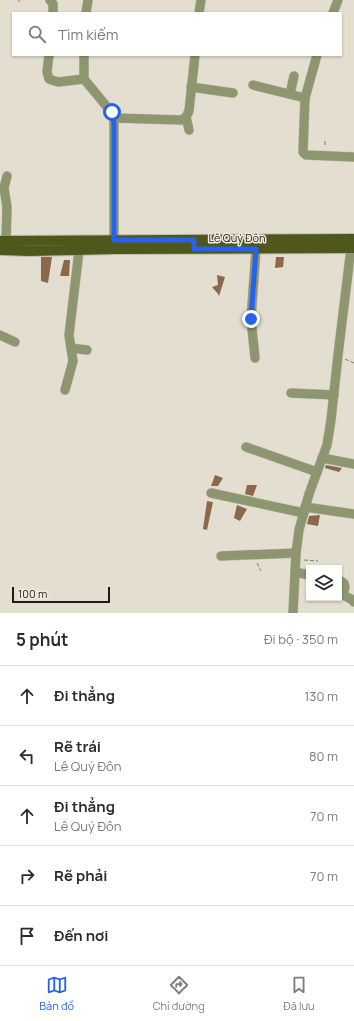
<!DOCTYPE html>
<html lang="vi">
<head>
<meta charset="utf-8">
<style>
  body { margin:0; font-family:Manrope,sans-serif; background:#f2f2f3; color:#2b2b33 }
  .controls { position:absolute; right:12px; bottom:12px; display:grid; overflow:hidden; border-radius:0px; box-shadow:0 1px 3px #0004 }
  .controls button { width:36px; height:36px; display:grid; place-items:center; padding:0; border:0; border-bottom:1px solid #e1e1e2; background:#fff; color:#2b2b33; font:20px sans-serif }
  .scale { position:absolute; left:12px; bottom:10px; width:98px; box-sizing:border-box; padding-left:4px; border:2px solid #1e1c17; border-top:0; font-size:11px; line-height:14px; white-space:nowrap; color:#1e1c17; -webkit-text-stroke:3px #f1ebdd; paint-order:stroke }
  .stop { position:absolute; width:12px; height:12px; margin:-9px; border:3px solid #2563eb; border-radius:50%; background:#fff }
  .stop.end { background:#2563eb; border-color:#fff; box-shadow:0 1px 4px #0008 }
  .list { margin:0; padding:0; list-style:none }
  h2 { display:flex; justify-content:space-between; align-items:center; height:52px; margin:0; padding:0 16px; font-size:17px }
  h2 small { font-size:13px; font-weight:400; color:#7c7c81 }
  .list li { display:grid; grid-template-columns:26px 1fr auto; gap:12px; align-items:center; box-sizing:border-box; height:60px; padding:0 16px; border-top:1px solid #e1e1e2 }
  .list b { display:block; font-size:15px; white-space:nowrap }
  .list p { margin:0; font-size:13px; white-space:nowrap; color:#7c7c81 }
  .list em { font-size:13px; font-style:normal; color:#7c7c81 }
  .icon { flex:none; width:22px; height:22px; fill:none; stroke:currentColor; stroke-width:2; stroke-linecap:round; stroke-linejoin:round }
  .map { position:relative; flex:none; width:354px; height:613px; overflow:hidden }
  .search { position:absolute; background:#fff; box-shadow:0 1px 3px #0004; left:12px; right:12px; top:12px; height:44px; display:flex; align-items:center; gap:10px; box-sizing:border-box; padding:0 14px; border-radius:0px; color:#7c7c81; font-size:15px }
  .sheet { height:352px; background:#fff }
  nav { display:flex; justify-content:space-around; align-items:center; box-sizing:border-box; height:56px; border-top:1px solid #e1e1e2; background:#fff; font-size:11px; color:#7c7c81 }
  nav a { display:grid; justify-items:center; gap:2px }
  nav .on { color:#2563eb }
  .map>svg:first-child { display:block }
  .building { fill:#8b684a }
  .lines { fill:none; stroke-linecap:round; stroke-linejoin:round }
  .minor-casing { stroke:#c0bbaf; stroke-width:10 }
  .major-casing { stroke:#c0bbaf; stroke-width:12 }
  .path { stroke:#817d74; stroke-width:1; stroke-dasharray:4 2; stroke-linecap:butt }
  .minor { stroke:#8e966f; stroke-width:9 }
  .major { stroke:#4f581c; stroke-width:10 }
  .route { stroke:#2563eb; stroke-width:5 }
  .labels { text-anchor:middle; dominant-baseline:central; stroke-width:3; stroke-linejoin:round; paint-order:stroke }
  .street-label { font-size:11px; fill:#1e1c17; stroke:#f1ebdd }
</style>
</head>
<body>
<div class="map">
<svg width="354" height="613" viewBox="0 0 354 613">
  <rect width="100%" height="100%" fill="#e3ded0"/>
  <g class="building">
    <polygon points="41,257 52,257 48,283 41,281"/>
    <polygon points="276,257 284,257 283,267 275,268"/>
    <polygon points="64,260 70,260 69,276 60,276"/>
    <polygon points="217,275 225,277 219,296 218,294 212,287 218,285"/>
    <polygon points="326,465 342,468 339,472 325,468"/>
    <polygon points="215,475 223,478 218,486 211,486"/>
    <polygon points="247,485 257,485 253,496 245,494"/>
    <polygon points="207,501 213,502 207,530 203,529"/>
    <polygon points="237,505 247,509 240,521 234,518"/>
    <polygon points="320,515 318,526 307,524 309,516"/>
  </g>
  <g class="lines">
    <defs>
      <g id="minor">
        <polyline points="50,0 53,4 53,13"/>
        <polyline points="86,13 88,0"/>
        <polyline points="199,13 201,0"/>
        <polyline points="333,13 338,0"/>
        <polyline points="49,55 47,72 49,79 58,82 84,79"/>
        <polyline points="84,55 84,79 112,113 114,118 114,240"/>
        <polyline points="317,55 305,98 303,152 306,155 354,157"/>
        <polyline points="253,85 305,98"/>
        <polyline points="191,87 233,93"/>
        <polyline points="290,94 294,76"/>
        <polyline points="186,117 189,130"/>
        <polyline points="114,118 181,120 186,117 189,111 195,55"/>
        <polyline points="6,241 7,207 4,188 7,176"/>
        <polyline points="0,335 15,342"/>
        <polyline points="71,348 87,350"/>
        <polyline points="255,358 251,319 256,249"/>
        <polyline points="65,390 73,361 69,335 79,251"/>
        <polyline points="291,393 334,395"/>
        <polyline points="246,447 317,472"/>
        <polyline points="322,458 354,464"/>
        <polyline points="211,493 304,513"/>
        <polyline points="305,507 354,514"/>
        <polyline points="221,556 296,553"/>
        <polyline points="295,572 309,575"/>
        <polyline points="339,580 344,583 345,587 343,595 351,599 354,602"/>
        <polyline points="293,613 296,553 299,530 309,494 327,445 331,420 338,355 351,248"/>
      </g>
      <g id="major">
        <polyline points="0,241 354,239"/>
        <polyline points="0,250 29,251 117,249 354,248"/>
      </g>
    </defs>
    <use href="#minor" class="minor-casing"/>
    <use href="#major" class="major-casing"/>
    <g class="path">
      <polyline points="19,0 19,2"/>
      <polyline points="325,141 325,147"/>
      <polyline points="345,359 354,363"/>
      <polyline points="304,560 318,561"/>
      <polyline points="257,563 261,571"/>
    </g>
    <use href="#minor" class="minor"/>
    <use href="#major" class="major"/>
  </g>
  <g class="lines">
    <polyline class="route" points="112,112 114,124 114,240 194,240 194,249 256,249 251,319"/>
  </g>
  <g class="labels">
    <g class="street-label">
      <text x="237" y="237">Lê Quý Đôn</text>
    </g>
  </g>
</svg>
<div class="controls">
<button><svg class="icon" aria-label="layers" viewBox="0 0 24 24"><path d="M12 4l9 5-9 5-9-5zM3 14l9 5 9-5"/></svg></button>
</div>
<div class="scale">100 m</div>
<div class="stop" style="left:112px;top:112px"></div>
<div class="stop end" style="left:251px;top:319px"></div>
<div class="search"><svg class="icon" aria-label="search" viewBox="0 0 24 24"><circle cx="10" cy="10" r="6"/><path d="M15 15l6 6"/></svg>Tìm kiếm</div>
</div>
<section class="sheet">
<h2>5 phút<small>Đi bộ · 350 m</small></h2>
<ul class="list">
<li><svg class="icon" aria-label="ahead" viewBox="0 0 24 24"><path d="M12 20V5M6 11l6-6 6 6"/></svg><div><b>Đi thẳng</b></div><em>130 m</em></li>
<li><svg class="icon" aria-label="left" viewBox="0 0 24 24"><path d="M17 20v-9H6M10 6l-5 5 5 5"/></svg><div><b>Rẽ trái</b><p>Lê Quý Đôn</p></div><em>80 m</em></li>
<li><svg class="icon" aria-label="ahead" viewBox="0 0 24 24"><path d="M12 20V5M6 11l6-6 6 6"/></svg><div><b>Đi thẳng</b><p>Lê Quý Đôn</p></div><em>70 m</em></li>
<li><svg class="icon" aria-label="right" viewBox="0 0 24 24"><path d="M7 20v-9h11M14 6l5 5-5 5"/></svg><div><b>Rẽ phải</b></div><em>70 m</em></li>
<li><svg class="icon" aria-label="arrive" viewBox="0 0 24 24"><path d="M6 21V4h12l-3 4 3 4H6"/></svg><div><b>Đến nơi</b></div></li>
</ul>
</section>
<nav>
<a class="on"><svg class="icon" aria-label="map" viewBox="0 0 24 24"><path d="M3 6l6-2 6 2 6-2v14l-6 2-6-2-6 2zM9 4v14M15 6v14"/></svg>Bản đồ</a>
<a><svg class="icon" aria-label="directions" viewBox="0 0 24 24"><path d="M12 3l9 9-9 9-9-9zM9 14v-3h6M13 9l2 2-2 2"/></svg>Chỉ đường</a>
<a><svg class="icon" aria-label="saved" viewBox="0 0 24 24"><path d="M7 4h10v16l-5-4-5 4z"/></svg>Đã lưu</a>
</nav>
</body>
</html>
